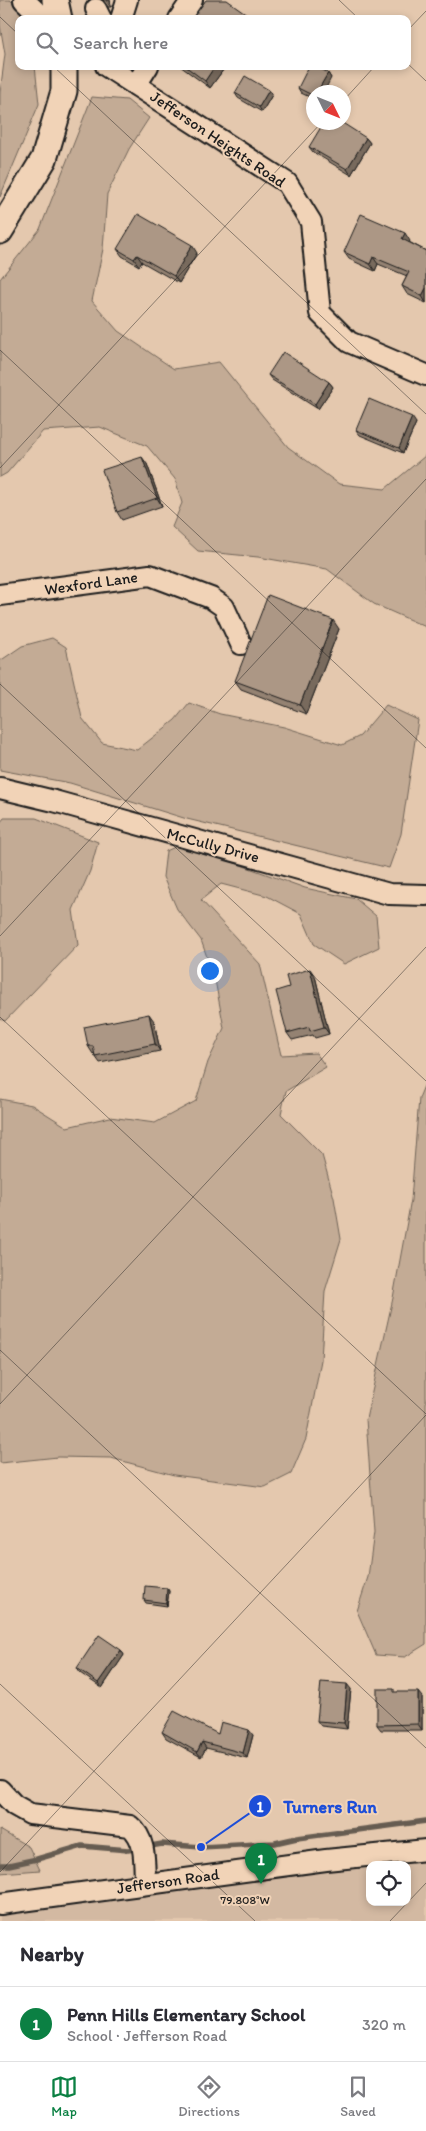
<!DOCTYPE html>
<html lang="en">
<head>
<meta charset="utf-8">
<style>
  body { margin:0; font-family:Itim,sans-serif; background:#f7f7f7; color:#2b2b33 }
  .controls { position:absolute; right:15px; bottom:15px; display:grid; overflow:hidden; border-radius:10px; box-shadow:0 2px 8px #0003 }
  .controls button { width:45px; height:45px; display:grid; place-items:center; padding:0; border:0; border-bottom:1px solid #e1e1e2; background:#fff; color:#2b2b33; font:25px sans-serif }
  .compass { position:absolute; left:306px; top:85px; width:45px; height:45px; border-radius:50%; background:#fff; box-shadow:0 2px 8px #0003; rotate:133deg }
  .you { position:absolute; left:209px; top:970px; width:18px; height:18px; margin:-12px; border:4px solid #fff; border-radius:50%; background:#1a73e8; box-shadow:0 0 0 8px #1a73e833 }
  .badge { display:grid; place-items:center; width:32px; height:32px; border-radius:50%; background:#0b8043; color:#fff; font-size:16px; font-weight:700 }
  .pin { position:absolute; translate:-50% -41px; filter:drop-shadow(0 1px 2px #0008) }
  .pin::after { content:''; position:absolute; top:26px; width:18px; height:15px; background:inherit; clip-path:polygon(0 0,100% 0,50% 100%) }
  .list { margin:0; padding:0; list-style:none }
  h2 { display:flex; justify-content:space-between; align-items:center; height:65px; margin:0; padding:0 20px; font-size:21px }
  h2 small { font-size:16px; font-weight:400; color:#7c7c81 }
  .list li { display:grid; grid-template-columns:32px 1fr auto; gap:15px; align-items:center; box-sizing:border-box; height:75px; padding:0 20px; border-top:1px solid #e1e1e2 }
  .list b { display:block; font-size:19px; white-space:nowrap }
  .list p { margin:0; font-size:16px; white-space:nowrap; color:#7c7c81 }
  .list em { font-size:16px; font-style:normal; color:#7c7c81 }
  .icon { flex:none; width:28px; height:28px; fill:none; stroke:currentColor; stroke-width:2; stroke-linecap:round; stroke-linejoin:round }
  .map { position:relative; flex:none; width:426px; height:1921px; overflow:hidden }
  .search { position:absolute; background:#fff; box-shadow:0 2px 8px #0003; left:15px; right:15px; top:15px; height:55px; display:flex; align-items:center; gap:12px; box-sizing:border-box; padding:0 18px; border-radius:10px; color:#7c7c81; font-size:19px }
  .sheet { height:140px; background:#fff }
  nav { display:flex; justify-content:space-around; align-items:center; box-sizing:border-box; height:70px; border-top:1px solid #e1e1e2; background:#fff; font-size:14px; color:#7c7c81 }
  nav a { display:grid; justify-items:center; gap:2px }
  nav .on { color:#0b8043 }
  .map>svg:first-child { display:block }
  .built { fill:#d3b9a2; fill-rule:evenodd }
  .green { fill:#c3ab95; stroke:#706458 }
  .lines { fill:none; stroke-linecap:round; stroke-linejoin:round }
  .stream { stroke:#665c51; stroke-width:5.5 }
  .minor-casing { stroke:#1c1c1c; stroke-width:24 }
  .major-casing { stroke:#1c1c1c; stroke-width:29 }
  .minor { stroke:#f1d3b7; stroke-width:20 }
  .major { stroke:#f1d3b7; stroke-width:25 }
  .wall { fill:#948272; stroke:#1c1c1c }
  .shaded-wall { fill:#786a5d; stroke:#1c1c1c }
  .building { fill:#ac9785; stroke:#1c1c1c }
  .ticks { fill:none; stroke:#1c1c1c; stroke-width:1; stroke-opacity:0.45 }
  .labels { text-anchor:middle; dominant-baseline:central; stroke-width:4; stroke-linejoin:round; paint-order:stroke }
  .street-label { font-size:16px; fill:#1c1c1c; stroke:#f1d3b7 }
  .ticks-label { font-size:12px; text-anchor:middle; fill:#1c1c1c; stroke:#f1d3b7; stroke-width:4; stroke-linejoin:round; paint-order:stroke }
  .leader { fill:none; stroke:#1d4ed8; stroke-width:2 }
  .callout-dot { fill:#1d4ed8; stroke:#f1d3b7; stroke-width:2 }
  .mark-label { font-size:15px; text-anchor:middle; font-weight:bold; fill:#fff }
  .callout-label { font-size:18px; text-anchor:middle; font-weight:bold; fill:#1d4ed8; stroke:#f1d3b7; stroke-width:4; stroke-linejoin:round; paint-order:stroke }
</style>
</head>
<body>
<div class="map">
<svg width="426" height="1921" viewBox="0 0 426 1921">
  <rect width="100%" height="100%" fill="#e4c8ae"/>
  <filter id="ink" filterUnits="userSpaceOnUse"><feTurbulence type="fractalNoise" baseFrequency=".02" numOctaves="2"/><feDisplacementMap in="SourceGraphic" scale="10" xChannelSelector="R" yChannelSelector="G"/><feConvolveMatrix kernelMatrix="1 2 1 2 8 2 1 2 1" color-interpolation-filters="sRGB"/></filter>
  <g filter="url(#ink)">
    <path class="built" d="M426 1850V1921H0V1904ZM370 1865H407V1902H370Z"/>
    <g class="green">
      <polygon points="0,0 10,0 30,17 30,19 19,19 19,66 35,66 39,104 0,197 0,93 5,54 0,25"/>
      <polygon points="92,97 127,100 149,118 129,149 107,194 103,249 92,301 118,331 174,369 219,362 288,447 339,484 385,489 425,456 426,452 426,627 374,604 327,569 258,557 198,551 172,527 182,503 175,479 147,446 100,427 43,431 7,473 0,477 0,279 40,229"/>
      <polygon points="52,638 66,647 82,718 102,743 137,750 175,720 189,703 220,714 284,727 342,745 360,736 386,705 418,720 401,834 389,868 187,819 70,783 0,770 0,661 22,646"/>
      <polygon points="4,818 36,818 98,842 90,871 73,910 78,945 5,1021 0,1019 0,823"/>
      <polygon points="182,844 305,888 356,899 376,916 379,947 344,964 314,944 301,914 267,896 221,884 201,900 260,964 281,1055 316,1053 326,1067 286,1091 281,1114 322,1155 334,1198 341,1239 325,1291 321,1360 306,1439 291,1474 265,1487 174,1475 111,1458 58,1457 0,1463 0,1099 32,1105 67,1127 110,1117 155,1123 196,1101 208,1062 224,1028 215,980 201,940 177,909 163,877 166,851"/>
      <polygon points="426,1081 426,1644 405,1657 376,1655 357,1611 368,1577 374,1532 366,1419 393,1298 411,1200 419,1098"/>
      <polygon points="0,1830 29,1847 40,1870 0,1873"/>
    </g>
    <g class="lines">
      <polyline class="stream" points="0,1865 9,1865 37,1859 82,1846 128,1850 162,1844 201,1847 275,1843 297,1838 426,1821"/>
      <defs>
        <g id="minor">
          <polyline points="24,0 44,19"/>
          <polyline points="96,9 101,19"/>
          <polyline points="121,19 127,0"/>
          <polyline points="179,19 192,0"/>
          <polyline points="106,66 287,183 311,222 320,313 349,342 426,375"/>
          <polyline points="136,85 148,66"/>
          <polyline points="0,595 150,575 211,598 224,607 241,644"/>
          <polyline points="0,788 54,801 389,894 426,895"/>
          <path d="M0 1790 14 1805 30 1814 130 1826C147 1840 144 1863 145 1884"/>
          <polyline points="0,1904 326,1860 426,1850"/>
        </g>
        <g id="major">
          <polyline points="55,0 59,19"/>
          <polyline points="0,231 44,159 64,91 64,66"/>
        </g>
      </defs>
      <use href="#minor" class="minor-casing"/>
      <use href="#major" class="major-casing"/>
      <use href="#minor" class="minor"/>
      <use href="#major" class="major"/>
    </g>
    <g class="wall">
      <polygon points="103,0 110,0 111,7 108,7"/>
      <polygon points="180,66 226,66 210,88"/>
      <polygon points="328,73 331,78 314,92 314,99 301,93 298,88"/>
      <polygon points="235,93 272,95 262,112 238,98"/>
      <polygon points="366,138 370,143 351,175 313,152 309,147"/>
      <polygon points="410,241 409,242 426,251 426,303 407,294 402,286 407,276 378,264 375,271 349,259 344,252"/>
      <polygon points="117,249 197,253 179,283 142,262 139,266 122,256"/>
      <polygon points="268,375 329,382 333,387 318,409 272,380"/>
      <polygon points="416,423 403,453 360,435 356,430"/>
      <polygon points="147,464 162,506 122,520 117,512"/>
      <polygon points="339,629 306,714 241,689 235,681"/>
      <polygon points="315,976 329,1034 315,1038 313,1035 292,1040 287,1033 289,987"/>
      <polygon points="154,1021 160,1051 100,1063 95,1056 94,1053 93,1054 88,1046"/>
      <polygon points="167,1588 169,1591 167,1606 146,1603 144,1600"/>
      <polygon points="121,1650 124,1655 102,1688 80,1673 77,1668"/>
      <polygon points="351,1689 347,1729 321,1726 317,1721"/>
      <polygon points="397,1692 422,1697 422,1730 381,1730 377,1725"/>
      <polygon points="162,1732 218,1734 253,1735 247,1758 206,1748 201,1757 166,1738"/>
    </g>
    <g class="shaded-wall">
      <polygon points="107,0 110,0 111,7 107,2"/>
      <polygon points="215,66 226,66 210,88 205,81"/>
      <polygon points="328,73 331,78 324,92 317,92"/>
      <polygon points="269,90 272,95 262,112 259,107"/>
      <polygon points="366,138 370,143 351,175 347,169"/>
      <polygon points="405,233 410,241 407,246 402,239"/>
      <polygon points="192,245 197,253 179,283 174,276"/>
      <polygon points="137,255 142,262 139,266 134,259"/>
      <polygon points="373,257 378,264 375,271 370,264"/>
      <polygon points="426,288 426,303 422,296"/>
      <polygon points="329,382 333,387 318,409 315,404"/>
      <polygon points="412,417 416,423 403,453 399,448"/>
      <polygon points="142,457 147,464 162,506 157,498"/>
      <polygon points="333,620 339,629 306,714 300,705"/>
      <polygon points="310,969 315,976 329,1034 324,1027"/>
      <polygon points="149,1014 154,1021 160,1051 155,1044"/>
      <polygon points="167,1588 169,1591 167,1606 166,1603"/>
      <polygon points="121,1650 124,1655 102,1688 98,1683"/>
      <polygon points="347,1684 351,1689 347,1729 344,1723"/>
      <polygon points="418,1692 422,1697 422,1730 418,1724"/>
      <polygon points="249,1730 253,1735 247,1758 243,1753"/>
      <polygon points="202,1742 206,1748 201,1757 197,1752"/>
    </g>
    <g class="building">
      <polygon points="206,0 227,0 251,17 250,19 192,19"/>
      <polygon points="185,66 215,66 205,81"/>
      <polygon points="309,66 316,66 328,73 317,92 314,92 314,96 298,88"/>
      <polygon points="245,76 269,90 259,107 235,93"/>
      <polygon points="324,122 341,122 366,138 347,169 309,147"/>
      <polygon points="138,214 192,245 174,276 137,255 134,259 117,249"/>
      <polygon points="361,214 405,233 402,239 426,251 426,288 422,296 402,286 409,272 373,257 370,264 344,252"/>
      <polygon points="283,352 329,382 315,404 268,375"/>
      <polygon points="369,399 412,417 399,448 356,430"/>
      <polygon points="142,457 157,498 117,512 102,470"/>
      <polygon points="268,595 333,620 300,705 235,681"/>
      <polygon points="310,969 324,1027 310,1031 309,1027 287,1033 276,991 289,987 286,976"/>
      <polygon points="149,1014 155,1044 95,1056 93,1046 88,1046 84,1027"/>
      <polygon points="145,1586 167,1588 166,1603 144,1600"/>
      <polygon points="99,1635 121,1650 98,1683 77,1668"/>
      <polygon points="321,1682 347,1684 344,1723 317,1721"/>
      <polygon points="377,1689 394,1689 394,1692 418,1692 418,1724 377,1725"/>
      <polygon points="174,1711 218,1734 221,1722 249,1730 243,1753 202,1742 197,1752 162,1732"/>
    </g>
  </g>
  <path class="ticks" d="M339 0 359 19M0 17 19 35M407 31 426 11M407 63 426 81M53 66 426 414M344 100 375 66M0 350 426 748M0 468 322 122M0 684 426 1081M0 936 426 479M0 1017 426 1414M0 1350 426 1748M0 1404 426 947M0 1684 255 1921M0 1872 426 1415M390 1921 426 1883"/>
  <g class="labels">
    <g class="street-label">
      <text transform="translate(218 139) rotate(34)">Jefferson Heights Road</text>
      <text transform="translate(91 583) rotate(-8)">Wexford Lane</text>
      <text transform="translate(213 845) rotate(15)">McCully Drive</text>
      <text transform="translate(168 1881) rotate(-8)">Jefferson Road</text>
    </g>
  </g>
  <g class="ticks-label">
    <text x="245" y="1904">79.808°W</text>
  </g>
  <path class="leader" d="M201 1847L260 1806"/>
  <g class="callout-dot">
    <circle cx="201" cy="1847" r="5"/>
    <circle cx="260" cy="1806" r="12"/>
  </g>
  <g class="mark-label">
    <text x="260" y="1812">1</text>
  </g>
  <g class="callout-label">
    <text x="330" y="1813">Turners Run</text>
  </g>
</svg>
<div class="controls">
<button><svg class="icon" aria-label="locate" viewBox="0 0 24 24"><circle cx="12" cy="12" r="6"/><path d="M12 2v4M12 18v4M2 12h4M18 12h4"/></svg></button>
</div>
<svg class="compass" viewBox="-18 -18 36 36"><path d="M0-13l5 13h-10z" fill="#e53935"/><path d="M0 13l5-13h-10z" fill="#7c7c81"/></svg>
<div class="you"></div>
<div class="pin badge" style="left:261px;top:1884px">1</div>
<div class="search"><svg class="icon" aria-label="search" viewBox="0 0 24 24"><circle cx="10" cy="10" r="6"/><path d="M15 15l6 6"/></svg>Search here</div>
</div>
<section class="sheet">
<h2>Nearby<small></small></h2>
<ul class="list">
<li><span class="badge">1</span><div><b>Penn Hills Elementary School</b><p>School · Jefferson Road</p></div><em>320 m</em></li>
</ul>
</section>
<nav>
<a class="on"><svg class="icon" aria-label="map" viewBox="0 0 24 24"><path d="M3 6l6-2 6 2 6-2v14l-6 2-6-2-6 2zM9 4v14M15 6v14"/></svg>Map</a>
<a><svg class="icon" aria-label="directions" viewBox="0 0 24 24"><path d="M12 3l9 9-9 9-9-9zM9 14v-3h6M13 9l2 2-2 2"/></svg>Directions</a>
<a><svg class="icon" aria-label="saved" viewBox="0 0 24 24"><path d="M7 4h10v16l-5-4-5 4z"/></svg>Saved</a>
</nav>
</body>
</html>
